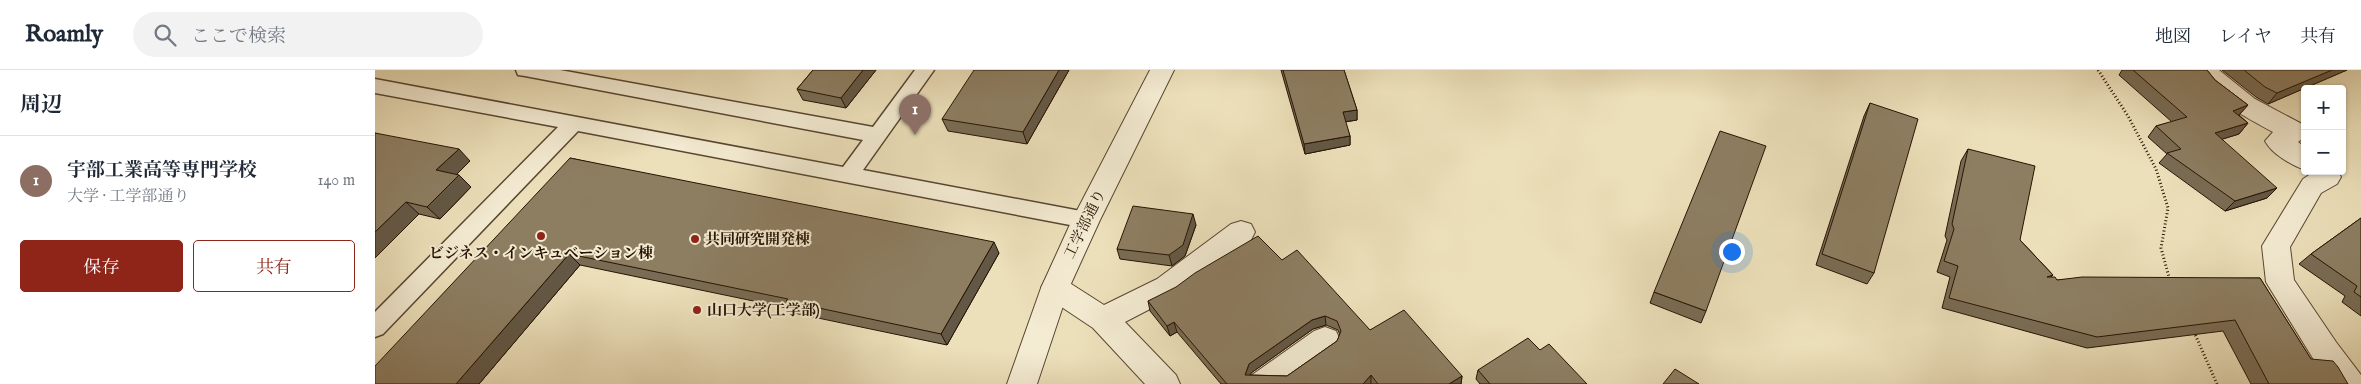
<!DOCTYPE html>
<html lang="ja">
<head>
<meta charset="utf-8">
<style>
  body { margin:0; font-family:"IM FELL English","Noto Serif JP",serif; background:#f2f2f3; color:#1f2937 }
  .controls { position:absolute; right:15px; top:15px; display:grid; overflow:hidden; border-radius:5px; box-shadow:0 1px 4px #0004 }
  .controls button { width:45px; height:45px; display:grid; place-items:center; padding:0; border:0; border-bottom:1px solid #e0e1e3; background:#fff; color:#1f2937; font:25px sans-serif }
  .you { position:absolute; left:1356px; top:181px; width:18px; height:18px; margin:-12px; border:4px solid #fff; border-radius:50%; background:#1a73e8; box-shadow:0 0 0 8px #1a73e833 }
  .badge { display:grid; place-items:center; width:32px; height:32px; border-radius:50%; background:#8f2418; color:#fff; font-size:16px; font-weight:700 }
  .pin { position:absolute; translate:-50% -41px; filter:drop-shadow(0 1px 2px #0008) }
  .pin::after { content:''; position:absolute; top:26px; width:18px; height:15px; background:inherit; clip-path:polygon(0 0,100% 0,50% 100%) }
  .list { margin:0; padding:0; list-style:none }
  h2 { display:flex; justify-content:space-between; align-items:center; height:65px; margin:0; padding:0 20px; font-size:21px }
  h2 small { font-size:16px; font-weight:400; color:#747a83 }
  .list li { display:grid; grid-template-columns:32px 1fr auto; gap:15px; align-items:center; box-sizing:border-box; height:90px; padding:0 20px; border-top:1px solid #e0e1e3 }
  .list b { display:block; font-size:19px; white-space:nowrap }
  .list p { margin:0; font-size:16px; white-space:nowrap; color:#747a83 }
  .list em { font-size:16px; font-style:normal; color:#747a83 }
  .actions { display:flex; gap:10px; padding:15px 20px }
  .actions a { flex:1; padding:11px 0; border:1px solid #8f2418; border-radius:5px; text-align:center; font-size:18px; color:#8f2418 }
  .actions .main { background:#8f2418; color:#fff }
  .icon { flex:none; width:28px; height:28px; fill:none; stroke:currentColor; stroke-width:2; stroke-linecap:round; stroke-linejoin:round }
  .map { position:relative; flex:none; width:1986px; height:314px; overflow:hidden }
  header { display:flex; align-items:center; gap:30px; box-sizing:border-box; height:70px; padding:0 25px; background:#fff; border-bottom:1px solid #e0e1e3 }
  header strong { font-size:24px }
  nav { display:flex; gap:28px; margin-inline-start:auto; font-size:18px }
  .search { width:350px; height:45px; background:#f2f2f3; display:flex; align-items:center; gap:12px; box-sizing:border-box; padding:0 18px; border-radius:28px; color:#747a83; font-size:19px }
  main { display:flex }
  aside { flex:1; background:#fff }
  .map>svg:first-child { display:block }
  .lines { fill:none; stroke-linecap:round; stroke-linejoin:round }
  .service-casing { stroke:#584631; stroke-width:3 }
  .minor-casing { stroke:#584631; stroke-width:2 }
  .tertiary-casing { stroke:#584631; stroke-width:2 }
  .path { stroke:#271303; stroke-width:3; stroke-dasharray:1 2.5; stroke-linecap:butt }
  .service { fill:#f3ebd2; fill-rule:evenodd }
  .minor { fill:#f3ebd2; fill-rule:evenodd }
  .tertiary { fill:#f3ebd2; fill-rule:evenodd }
  .wall { fill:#796c54; stroke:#271303; fill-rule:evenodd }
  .shaded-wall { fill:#635845; stroke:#271303 }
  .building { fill:#8d7e62; stroke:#271303; fill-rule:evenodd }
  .poi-dot { fill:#8f2418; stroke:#f3ebd2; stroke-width:2 }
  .labels { text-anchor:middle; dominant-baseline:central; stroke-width:4; stroke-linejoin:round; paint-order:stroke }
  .street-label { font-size:15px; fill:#271303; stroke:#f3ebd2 }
  .poi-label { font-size:15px; font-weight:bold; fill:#271303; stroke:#f3ebd2; text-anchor:start }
</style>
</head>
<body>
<header>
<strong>Roamly</strong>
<div class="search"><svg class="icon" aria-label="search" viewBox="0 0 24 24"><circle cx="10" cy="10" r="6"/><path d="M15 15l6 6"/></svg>ここで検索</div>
<nav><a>地図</a><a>レイヤ</a><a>共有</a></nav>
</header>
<main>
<aside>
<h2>周辺<small></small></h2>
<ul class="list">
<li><span class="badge" style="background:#8d6e63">1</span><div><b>宇部工業高等専門学校</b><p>大学 · 工学部通り</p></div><em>140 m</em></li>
</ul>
<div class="actions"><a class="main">保存</a><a>共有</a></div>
</aside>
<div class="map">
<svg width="1986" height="314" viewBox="0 0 1986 314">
  <rect width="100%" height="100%" fill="#ece0ba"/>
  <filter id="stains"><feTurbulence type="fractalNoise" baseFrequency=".004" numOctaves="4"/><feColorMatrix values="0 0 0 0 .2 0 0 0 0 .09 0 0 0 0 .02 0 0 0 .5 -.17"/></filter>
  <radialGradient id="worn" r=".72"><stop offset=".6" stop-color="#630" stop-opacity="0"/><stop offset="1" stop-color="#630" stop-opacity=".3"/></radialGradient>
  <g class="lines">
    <defs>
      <polygon id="service" points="141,0 185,0 498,57 540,0 559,0 488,100 711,142 718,144 722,150 718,156 711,158 203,61 8,264 0,267 0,242 183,57 0,23 0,9 468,97 488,70 150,6 143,5"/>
      <g id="minor">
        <path d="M1817 0H1844L1880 29 1929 55 1930 67 1923 72 1930 77V100C1916 95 1897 84 1890 71L1898 62C1870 47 1834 28 1817 0Z"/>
        <polygon points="1932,101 1963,101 1966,107 1962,114 1946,123 1915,177 1919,210 1961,272 1986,305 1986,314 1957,314 1939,290 1891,212 1887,176 1928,109 1934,105"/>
        <polygon points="866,151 876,154 880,162 876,170 802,225 750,252 801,305 805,314 770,314 718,258 670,226 666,218 670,210 680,206 690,210 729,235 782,209 856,154"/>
        <polygon points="950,257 961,261 965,270 961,279 912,314 873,314 877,305 939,261"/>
      </g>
      <polygon id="tertiary" points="775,0 799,0 725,150 694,218 662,314 632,314 666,218 697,150"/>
    </defs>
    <use href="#service" class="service-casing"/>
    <use href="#minor" class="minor-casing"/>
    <use href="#tertiary" class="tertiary-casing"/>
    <g class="path">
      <polyline points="1723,0 1753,46 1781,99 1793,138 1786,178 1795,211"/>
      <polyline points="1819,262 1842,314"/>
    </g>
    <use href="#service" class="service"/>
    <use href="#minor" class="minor"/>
    <use href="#tertiary" class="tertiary"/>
  </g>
  <g class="wall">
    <polygon points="438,0 501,0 471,38 428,30 422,19"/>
    <polygon points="694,0 652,74 573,61 567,49"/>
    <polygon points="906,0 969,0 982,40 982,50 970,52 975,66 975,75 930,84"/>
    <polygon points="1747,0 1832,0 1840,10 1873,35 1864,45 1873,53 1864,64 1847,69 1892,128 1850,141 1784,93 1792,84 1773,67 1781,56 1797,52 1744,5"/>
    <polygon points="1847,0 1972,0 1893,34 1881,27"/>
    <polygon points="1495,33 1499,203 1492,214 1441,195 1489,46"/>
    <polygon points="0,63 95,91 82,104 96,117 65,149 44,144 0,188"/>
    <polygon points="1593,79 1645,170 1678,205 1676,207 1682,210 1885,208 1936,289 1973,314 1876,314 1848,261 1712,278 1567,238 1575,207 1562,202 1572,170 1570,166 1586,91"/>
    <polygon points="195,88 624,183 572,275 419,243 417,239 205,195 104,314"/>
    <polygon points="1986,148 1986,246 1967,232 1970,226 1924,194 1936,184"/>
    <polygon points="821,155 810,186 797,196 745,189 742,179"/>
    <path d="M907 190 995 260 1087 306 1086 314H846L802 262 795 266 775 241 773 231ZM951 255 963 260 965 265 962 271 912 306 875 305 876 303 938 259Z"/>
    <polygon points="1279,222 1331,241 1326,253 1275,233"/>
    <polygon points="1165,280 1212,314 1105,314 1101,309 1103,300"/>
  </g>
  <g class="shaded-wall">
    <polygon points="488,0 501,0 471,38 466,28"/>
    <polygon points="684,0 694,0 652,74 648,62"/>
    <polygon points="1957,0 1972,0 1893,34 1902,23"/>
    <polygon points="1873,35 1864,45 1850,51 1858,41"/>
    <polygon points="982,40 982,50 968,52 968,42"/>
    <polygon points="1873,53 1864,64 1832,74 1840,63"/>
    <polygon points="975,66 975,75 930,84 929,74"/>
    <polygon points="84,79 95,91 73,113 61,100"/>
    <polygon points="84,105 96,117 65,149 52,137"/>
    <polygon points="1902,118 1892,128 1850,141 1860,131"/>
    <polygon points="31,132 44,144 0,188 0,162"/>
    <polygon points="818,144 821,155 810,186 797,196 794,185"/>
    <polygon points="619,172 624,183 572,275 566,264"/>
    <polygon points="194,184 205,195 104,314 81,314"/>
    <polygon points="950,246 951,255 938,259 876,303 871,314 870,305 874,294 937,250"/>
    <polygon points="799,252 802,262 795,266 792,256"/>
    <polygon points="996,305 996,314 988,314"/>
    <polygon points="1087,306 1086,314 1074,314"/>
  </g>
  <g class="building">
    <polygon points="438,0 488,0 466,28 422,19"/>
    <polygon points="599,0 684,0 648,62 567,49"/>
    <polygon points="908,0 969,0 982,40 968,42 975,66 929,74"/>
    <polygon points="1758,0 1832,0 1840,10 1873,35 1858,41 1873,53 1840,63 1902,118 1860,131 1792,83 1806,79 1781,56 1812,47"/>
    <polygon points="1869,0 1957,0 1902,23 1890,17"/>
    <polygon points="1495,33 1543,49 1499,203 1447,184"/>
    <polygon points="1345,61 1391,76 1331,241 1279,222"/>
    <polygon points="0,63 84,79 61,100 84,105 52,137 31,132 0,162"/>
    <polygon points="1593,79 1660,96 1645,170 1678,205 1672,207 1680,207 1682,210 1707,207 1885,208 1936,289 1958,291 1963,297 1973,314 1894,314 1860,250 1722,267 1574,228 1583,196 1569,191 1579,159 1577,154"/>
    <polygon points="195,88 619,172 566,264 411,231 413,229 194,184 81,314 0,314 0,296"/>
    <polygon points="758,136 818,144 808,175 794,185 742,179"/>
    <polygon points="1986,148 1986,227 1979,222 1982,216 1936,184"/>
    <path d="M883 166 907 190 922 180 995 260 1029 240 1087 306 1074 314H1003L996 305 988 314H852L799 252 792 256 773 231 801 217 820 203ZM950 246 962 251 966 261 962 271 912 306 870 305 874 294 937 250Z"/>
    <polygon points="1153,268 1165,280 1174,274 1212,314 1115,314 1103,300"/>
    <polygon points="1300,299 1324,314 1288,314"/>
  </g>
  <g class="poi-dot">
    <circle cx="166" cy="166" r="5"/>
    <circle cx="320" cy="169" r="5"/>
    <circle cx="322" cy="240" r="5"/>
  </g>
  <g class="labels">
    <g class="street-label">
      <text transform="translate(710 154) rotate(-64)">工学部通り</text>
    </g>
    <g class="poi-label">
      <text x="330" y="169">共同研究開発棟</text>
      <text x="166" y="183" text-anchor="middle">ビジネス・インキュベーション棟</text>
      <text x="332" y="240">山口大学(工学部)</text>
    </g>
  </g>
  <rect width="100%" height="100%" filter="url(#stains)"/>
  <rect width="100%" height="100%" fill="url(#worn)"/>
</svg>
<div class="controls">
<button>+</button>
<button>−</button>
</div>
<div class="you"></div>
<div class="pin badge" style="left:540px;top:65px;background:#8d6e63">1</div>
</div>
</main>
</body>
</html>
